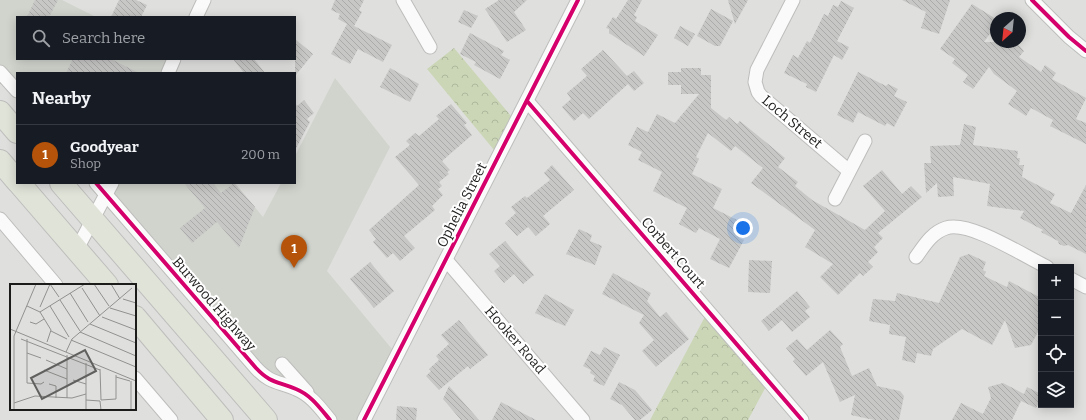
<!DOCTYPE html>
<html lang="en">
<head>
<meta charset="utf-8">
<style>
  body { margin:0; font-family:Bitter,serif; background:#242831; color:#f1f3f6 }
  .controls { position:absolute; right:12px; bottom:12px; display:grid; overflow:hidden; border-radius:0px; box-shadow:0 2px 10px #0003 }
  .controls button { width:36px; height:36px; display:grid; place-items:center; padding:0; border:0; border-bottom:1px solid #363941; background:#171b24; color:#f1f3f6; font:20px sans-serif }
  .compass { position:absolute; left:990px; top:12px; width:36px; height:36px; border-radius:50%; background:#171b24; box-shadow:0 2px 10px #0003; rotate:207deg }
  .you { position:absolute; left:743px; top:228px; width:14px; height:14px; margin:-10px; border:3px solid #fff; border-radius:50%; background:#1a73e8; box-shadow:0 0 0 6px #1a73e833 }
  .badge { display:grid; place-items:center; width:26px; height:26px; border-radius:50%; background:#b45309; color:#fff; font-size:13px; font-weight:700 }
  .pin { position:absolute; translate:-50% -33px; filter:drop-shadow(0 1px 2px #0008) }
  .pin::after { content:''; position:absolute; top:21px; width:14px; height:12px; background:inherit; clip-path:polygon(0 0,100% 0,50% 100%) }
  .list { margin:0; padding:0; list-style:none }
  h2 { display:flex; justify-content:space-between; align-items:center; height:52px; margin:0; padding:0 16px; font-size:17px }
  h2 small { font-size:13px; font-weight:400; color:#9ea1a6 }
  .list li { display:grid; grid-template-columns:26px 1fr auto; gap:12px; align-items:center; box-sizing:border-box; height:60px; padding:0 16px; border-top:1px solid #363941 }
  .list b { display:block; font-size:15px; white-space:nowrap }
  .list p { margin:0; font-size:13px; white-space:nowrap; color:#9ea1a6 }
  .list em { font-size:13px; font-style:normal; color:#9ea1a6 }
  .icon { flex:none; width:22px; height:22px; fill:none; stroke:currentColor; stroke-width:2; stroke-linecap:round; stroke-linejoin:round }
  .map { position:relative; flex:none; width:1086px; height:420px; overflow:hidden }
  .search { position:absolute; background:#171b24; box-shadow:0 2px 10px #0003; left:16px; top:16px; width:280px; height:44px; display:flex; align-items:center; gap:10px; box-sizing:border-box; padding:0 14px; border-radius:0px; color:#9ea1a6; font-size:15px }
  .panel { position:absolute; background:#171b24; box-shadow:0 2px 10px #0003; left:16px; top:72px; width:280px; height:112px; border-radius:0px }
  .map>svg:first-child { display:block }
  .built { fill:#d1d4cd }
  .park { fill:url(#park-crowns) }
  .building { fill:url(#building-back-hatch) }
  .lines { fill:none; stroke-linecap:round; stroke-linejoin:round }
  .street-casing { stroke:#bdbebc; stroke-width:15 }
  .highway-casing { stroke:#bebebd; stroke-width:24 }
  .street { stroke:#fafafa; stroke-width:13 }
  .highway { stroke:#e0e3d8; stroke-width:22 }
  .cycleway-casing { stroke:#fff; stroke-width:6 }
  .cycleway { stroke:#d6006c; stroke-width:4 }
  .labels { text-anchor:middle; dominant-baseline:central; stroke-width:4; stroke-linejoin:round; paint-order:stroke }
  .street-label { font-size:14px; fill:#1c1d1b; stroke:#fff }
  .inset-road { fill:none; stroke:#919290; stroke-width:1 }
  .view { fill:#60615f; fill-opacity:0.15; stroke:#60615f; stroke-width:2 }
  .inset-edge { fill:none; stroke:#1c1d1b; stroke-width:2 }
</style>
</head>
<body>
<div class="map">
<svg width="1086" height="420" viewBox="0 0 1086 420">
  <defs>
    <pattern id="park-crowns" width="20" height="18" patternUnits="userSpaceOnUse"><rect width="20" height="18" fill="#cbd6b6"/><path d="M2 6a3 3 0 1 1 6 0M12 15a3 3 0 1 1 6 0" fill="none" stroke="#aeb79c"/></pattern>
    <pattern id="building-back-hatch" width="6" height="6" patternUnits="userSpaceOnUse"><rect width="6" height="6" fill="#c7c8c6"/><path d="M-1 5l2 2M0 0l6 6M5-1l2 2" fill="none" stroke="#aaabaa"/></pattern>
  </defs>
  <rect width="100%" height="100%" fill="#dfe0de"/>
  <g class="built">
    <polygon points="0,0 62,0 96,17 17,17 17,59 174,59 168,73 17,73 17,91 0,72"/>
    <polygon points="335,78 390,147 327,271 397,355 364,420 330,420 313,400 280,384 96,183 235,183 263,217 281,183 295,183 295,156"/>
  </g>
  <g class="park">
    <polygon points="454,48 516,122 499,156 427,69"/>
    <polygon points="708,311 769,381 748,420 650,420"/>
  </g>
  <g class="building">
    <polygon points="35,0 58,0 49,17 27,17"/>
    <polygon points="119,0 136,0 147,5 141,17 111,17"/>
    <polygon points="335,0 364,0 359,10 362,12 354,26 392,45 383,62 358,49 350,64 331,54 347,24 338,19 340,14 331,10"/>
    <polygon points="499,0 527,0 514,12 526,30 507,42 485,9"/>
    <polygon points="628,0 642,0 634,15 637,17 635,21 658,35 644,56 609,33 609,29 606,28 613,17 616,19"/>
    <polygon points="728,0 748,0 735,24"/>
    <polygon points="902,0 950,0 939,34 921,28 926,12"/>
    <polygon points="841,1 854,8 837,41 849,47 842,60 834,55 816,92 806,87 807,84 784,73 793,55 798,58 807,41 810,43 824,14 828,16 833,5 838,7"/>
    <polygon points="972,4 996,19 996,25 984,42 1016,42 1024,51 1019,57 1041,72 1045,65 1056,73 1052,79 1086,98 1076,119 1086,123 1086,144 1050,126 1053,120 1031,108 1026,116 1008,104 1017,91 994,74 989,67 973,89 963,82 968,75 952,63 955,59 940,49"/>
    <polygon points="711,9 733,21 720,46 715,46 697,36"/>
    <polygon points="464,10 478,16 471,28 458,22"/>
    <polygon points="680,26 695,34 688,46 674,38"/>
    <polygon points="470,33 504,51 501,55 510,60 500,79 474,65 476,62 460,54"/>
    <polygon points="295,39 313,54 295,76"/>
    <polygon points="603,50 627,76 634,71 644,83 634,91 628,84 589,119 583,113 574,121 562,107 571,99 567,93 587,76 581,69"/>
    <polygon points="73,59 111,59 139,73 66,73"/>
    <polygon points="233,59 254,59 265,73 244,73"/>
    <polygon points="390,68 419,84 410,102 380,87"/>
    <polygon points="681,68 701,68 701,75 711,75 711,108 726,120 729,117 737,124 740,121 785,158 778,167 798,182 795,186 812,200 865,230 885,211 863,186 882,170 902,194 911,186 922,197 878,233 883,238 874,247 878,252 868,262 873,267 863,276 860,273 838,295 820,277 833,264 805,247 815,230 751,183 763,168 735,146 731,151 708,133 696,157 699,159 692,174 722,189 713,208 745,224 739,238 744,240 729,268 710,259 720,239 699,228 696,233 679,224 687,208 653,191 662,172 638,160 642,152 628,145 637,127 648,132 657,114 675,123 699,94 681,94 681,85 668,85 668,72 681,72"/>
    <polygon points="858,72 886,86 888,84 898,89 894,96 907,102 894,127 887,123 885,126 858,112 853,123 837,115"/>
    <polygon points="304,100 314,113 307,119 310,122 295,150 295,103 297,106"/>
    <polygon points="451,104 467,123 464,125 472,135 442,161 450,170 447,172 449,174 439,182 442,186 438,189 443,195 432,206 435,210 404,236 415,248 400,261 393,253 387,258 373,242 376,239 369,230 419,185 395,157 410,145 406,141 415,133 419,136 439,119 436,116"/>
    <polygon points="964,124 976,127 973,145 1018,151 1017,158 1020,158 1019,165 1024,165 1022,177 1055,194 1050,203 1071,213 1086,185 1086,254 1068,245 1064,246 1059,244 1058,241 1041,232 1043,230 1020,218 1024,211 987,206 990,184 953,177 954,196 938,197 937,183 926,193 924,163 931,163 930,146 960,145"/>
    <polygon points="552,165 574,190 543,216 550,224 536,236 528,227 517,236 505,223 516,213 511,207 525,196 527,198 550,180 544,173"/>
    <polygon points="184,183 213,183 221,193 234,183 255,207 239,248 217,222 192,243 180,228 205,208"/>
    <polygon points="579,229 592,235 590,241 602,246 595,265 566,254"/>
    <polygon points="505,241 534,275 523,284 514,274 504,283 494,271 500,266 489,254"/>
    <polygon points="969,254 986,262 983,270 986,272 984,276 1007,287 1009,281 1041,298 1041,326 1031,345 1015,348 1005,320 992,345 962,329 933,349 931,356 917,353 915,363 902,360 906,337 889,334 890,325 869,321 873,299 895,301 897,293 939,303 960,257"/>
    <polygon points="749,260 772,261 770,293 748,292"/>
    <polygon points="370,262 394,291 374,308 350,279"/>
    <polygon points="613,273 651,293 647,301 660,317 666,312 689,339 656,367 642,351 654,340 639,323 644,315 602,294"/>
    <polygon points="797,291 810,307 805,311 810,317 792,332 782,320 769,331 761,321"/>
    <polygon points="545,294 574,310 565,326 535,313"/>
    <polygon points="459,320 488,355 470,369 468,366 439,390 426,376 431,371 429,369 439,360 436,356 449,344 441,335"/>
    <polygon points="830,330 843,344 840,347 852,376 869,368 877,386 900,391 904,396 899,420 874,420 851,415 855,395 840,402 823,362 806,376 793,361 795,359 786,348 797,339 807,350"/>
    <polygon points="604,347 620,355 604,386 593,381 595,376 590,373 591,370 583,366 591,351 600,355"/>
    <polygon points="619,382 635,390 652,410 640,420 635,420 622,405 610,399"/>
    <polygon points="1003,383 1024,394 1027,387 1041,394 1041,399 1036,408 1021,401 1012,420 952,420 961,403 983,414 991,398 988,387"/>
    <polygon points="449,386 479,420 461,420 443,399"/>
    <polygon points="501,402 536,420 492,420"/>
    <polygon points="397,406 417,408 416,420 396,420"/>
  </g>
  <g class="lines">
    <defs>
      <g id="street">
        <polyline points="403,0 430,47"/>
        <polyline points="793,0 757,70 755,82 758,92 761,96 849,171"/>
        <polyline points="1032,0 1069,37 1086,51"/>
        <polyline points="196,17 204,0"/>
        <polyline points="0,72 17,91"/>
        <polyline points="168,73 174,59"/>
        <polyline points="527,101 802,420"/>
        <path d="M96 183 256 368C271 384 278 381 296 389 311 395 320 408 330 420"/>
        <polyline points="835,199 865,141"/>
        <polyline points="0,219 56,285"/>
        <polyline points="77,249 112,183"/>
        <path d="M916 257C924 246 931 233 946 228 969 220 1024 256 1047 267"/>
        <polyline points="446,260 583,420"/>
        <polyline points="1071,279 1086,287"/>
        <polyline points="282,364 307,392"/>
        <polyline points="135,378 171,420"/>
        <polyline points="364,420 578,0"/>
      </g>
      <g id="highway">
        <polyline points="0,112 17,132"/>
        <polyline points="0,161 17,181"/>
        <polyline points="19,183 107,285"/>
        <polyline points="61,183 266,420"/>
        <polyline points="135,317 222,420"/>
      </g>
    </defs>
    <use href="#street" class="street-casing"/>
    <use href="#highway" class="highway-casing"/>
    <use href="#street" class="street"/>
    <use href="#highway" class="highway"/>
    <defs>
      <g id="cycleway">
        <polyline points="1032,0 1069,37 1086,51"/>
        <polyline points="527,101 802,420"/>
        <path d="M96 183 256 368C271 384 278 381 296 389 311 395 320 408 330 420"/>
        <polyline points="364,420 578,0"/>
      </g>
    </defs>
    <use href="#cycleway" class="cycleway-casing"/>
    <use href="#cycleway" class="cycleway"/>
  </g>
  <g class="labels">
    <g class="street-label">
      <text transform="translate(792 122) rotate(40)">Loch Street</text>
      <text transform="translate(462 205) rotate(-63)">Ophelia Street</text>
      <text transform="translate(673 253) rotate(49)">Corbert Court</text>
      <text transform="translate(214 304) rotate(49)">Burwood Highway</text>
      <text transform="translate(515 340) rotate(49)">Hooker Road</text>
    </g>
  </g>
  <g transform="translate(10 284)">
    <rect width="126" height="126" fill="#dfe0de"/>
    <path class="inset-road" d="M84 0 99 22M101 0 110 15M72 4 90 32M60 9 78 38M113 15 126 19M50 16 70 47M17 22 30 28 41 46 37 58M40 22 59 53M30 23 40 0 49 13M100 24 126 32M30 28 75 0M92 33 126 46M20 38 26 40 34 35M80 40 126 59M0 45 126 97M41 47 57 55M70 48 126 72M11 55 90 86M17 55V99L31 100 34 98M61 56 126 83M56 68 62 55 122 4M17 69 31 74M36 76 57 85M76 79V126M90 85 91 116 106 115V91M34 86 57 95M106 93 120 97M63 96 76 100M39 100 46 102V114M57 114V71M76 116 90 117 91 126M4 119 25 112 62 114 76 110M4 126V52L26 0M121 126V97"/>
    <path class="view" d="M75 66 86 87 32 115 21 94Z"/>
    <rect width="126" height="126" class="inset-edge"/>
  </g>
</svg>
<div class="controls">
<button>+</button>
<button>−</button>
<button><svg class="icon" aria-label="locate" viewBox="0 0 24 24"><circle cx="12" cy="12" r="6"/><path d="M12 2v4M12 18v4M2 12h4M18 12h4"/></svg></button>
<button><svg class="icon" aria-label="layers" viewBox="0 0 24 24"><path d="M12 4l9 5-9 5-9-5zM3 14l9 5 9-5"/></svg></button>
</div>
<svg class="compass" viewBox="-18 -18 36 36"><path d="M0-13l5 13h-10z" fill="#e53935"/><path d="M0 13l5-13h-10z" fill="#9ea1a6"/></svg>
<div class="you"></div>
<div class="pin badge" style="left:294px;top:268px">1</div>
<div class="search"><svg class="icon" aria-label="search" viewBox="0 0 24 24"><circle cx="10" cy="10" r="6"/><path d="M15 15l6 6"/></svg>Search here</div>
<section class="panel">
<h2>Nearby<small></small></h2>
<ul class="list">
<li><span class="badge">1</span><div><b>Goodyear</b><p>Shop</p></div><em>200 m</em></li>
</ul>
</section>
</div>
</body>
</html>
